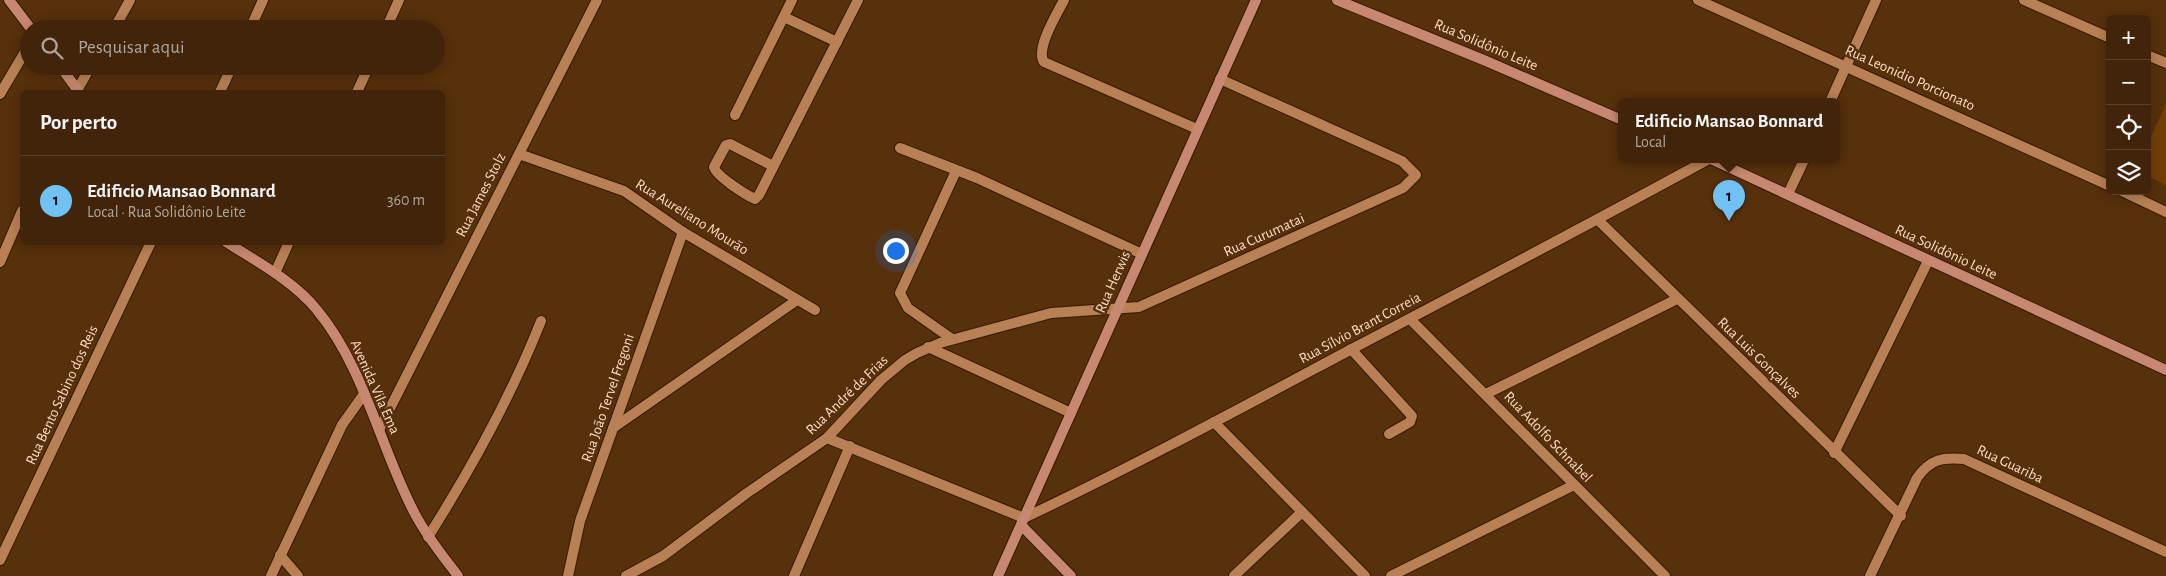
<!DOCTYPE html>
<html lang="pt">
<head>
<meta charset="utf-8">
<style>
  body { margin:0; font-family:"Alegreya Sans",sans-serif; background:#4c3017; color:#f1f3f6 }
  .controls { position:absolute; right:15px; top:15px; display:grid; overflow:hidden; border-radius:8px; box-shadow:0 2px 12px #0003 }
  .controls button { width:45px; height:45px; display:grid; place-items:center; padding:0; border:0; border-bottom:1px solid #5a412a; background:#412409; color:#f1f3f6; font:25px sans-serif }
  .you { position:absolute; left:895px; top:250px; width:18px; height:18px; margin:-12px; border:4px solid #fff; border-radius:50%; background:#1a73e8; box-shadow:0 0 0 8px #1a73e833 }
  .badge { display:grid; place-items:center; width:32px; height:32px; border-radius:50%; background:#72c1f5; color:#111; font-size:16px; font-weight:700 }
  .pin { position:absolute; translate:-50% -41px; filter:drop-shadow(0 1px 2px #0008) }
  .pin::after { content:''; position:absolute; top:26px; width:18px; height:15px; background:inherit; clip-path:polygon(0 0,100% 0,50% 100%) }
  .popup { position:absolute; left:1618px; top:98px; width:222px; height:65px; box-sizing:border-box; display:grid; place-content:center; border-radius:8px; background:#412409; filter:drop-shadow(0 1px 4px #0005); font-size:16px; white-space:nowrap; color:#aea49c }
  .popup b { font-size:19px; color:#f1f3f6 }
  .popup::after { content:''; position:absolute; left:50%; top:100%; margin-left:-10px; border:10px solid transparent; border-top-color:#412409 }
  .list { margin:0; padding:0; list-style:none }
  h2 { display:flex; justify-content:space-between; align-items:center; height:65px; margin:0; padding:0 20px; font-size:21px }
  h2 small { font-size:16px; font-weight:400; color:#aea49c }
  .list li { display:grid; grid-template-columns:32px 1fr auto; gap:15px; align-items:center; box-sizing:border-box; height:90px; padding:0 20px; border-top:1px solid #5a412a }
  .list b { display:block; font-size:19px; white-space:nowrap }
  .list p { margin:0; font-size:16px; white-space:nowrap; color:#aea49c }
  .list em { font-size:16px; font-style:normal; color:#aea49c }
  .icon { flex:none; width:28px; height:28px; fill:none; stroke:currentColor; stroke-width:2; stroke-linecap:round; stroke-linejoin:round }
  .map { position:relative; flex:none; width:2166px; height:576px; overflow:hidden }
  .search { position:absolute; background:#412409; box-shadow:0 2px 12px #0003; left:20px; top:20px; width:425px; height:55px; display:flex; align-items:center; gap:12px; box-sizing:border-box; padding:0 18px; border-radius:28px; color:#aea49c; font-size:19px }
  .panel { position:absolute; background:#412409; box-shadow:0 2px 12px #0003; left:20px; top:90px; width:425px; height:155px; border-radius:8px }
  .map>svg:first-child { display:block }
  .green { fill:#723e08 }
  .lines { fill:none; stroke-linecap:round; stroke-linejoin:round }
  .street-casing { stroke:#351b03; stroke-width:12 }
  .secondary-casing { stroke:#351b03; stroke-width:12 }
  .street { stroke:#b88054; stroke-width:10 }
  .secondary { stroke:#c78770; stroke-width:10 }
  .labels { text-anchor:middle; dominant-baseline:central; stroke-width:5; stroke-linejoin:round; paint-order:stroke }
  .street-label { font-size:15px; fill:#fadbc4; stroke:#57300c }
</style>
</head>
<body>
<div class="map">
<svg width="2166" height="576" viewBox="0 0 2166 576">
  <rect width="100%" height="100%" fill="#57300c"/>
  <polygon class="green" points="2166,104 2166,185 2147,176 2147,145"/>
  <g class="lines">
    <defs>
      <g id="street">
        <path d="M1064 0C1057 14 1035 49 1044 62L1197 129"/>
        <polyline points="1698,0 2110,186"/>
        <polyline points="2024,0 2110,38"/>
        <polyline points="784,17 837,42"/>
        <polyline points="114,29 130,0"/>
        <polyline points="250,29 263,0"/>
        <polyline points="386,29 399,0"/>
        <polyline points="2147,55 2166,63"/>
        <polyline points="76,92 91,66"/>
        <polyline points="220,92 232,66"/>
        <polyline points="357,92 369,66"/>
        <polyline points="0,94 29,45"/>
        <polyline points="1830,102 1876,0"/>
        <polyline points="735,115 792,0"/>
        <polyline points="900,148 977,178 1142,254"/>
        <polyline points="519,154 624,191 683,232 815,310"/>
        <path d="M773 166 730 144 726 145 714 167C716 176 746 195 755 199L759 195 858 0"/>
        <polyline points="2122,191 2166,212"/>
        <polyline points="1788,194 1804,160"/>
        <polyline points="1598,220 1901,516"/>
        <polyline points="0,262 22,211"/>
        <polyline points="275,273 289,242"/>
        <polyline points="1410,319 1665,576"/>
        <polyline points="952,339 908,308 900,293 956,171"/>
        <polyline points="928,347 1071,413"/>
        <polyline points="1351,349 1412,416 1410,422 1389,434"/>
        <polyline points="1486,394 1677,299"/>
        <polyline points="1214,422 1365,576"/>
        <polyline points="613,428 797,300"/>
        <polyline points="379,430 597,0"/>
        <path d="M827 438 1024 518C1134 466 1241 408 1348 351 1468 288 1588 225 1707 160"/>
        <polyline points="1834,453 1928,261"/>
        <path d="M428 537C471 469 511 397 541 321"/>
        <polyline points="280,555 298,576"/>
        <polyline points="0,560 151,242"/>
        <polyline points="271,576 342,425 364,394"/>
        <polyline points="568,576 580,521 683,232"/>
        <polyline points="626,576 663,556 747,493 827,438 881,380 905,360 917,353 940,343 1051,313 1139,307 1403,188 1416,175 1402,161 1220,79"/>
        <polyline points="794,576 850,446"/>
        <polyline points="1234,576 1302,512"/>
        <polyline points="1391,576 1574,485"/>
        <path d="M1870 576 1917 478C1930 459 1943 457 1964 459L2166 552"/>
      </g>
      <g id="secondary">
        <polyline points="9,0 31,29"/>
        <polyline points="1337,0 1486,61 1622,120"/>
        <polyline points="60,66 79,92"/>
        <polyline points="1713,160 2166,370"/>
        <path d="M226 242C256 261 295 282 317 310 365 368 380 448 415 514 427 537 443 556 458 576"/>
        <polyline points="1021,525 1071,576"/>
        <polyline points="998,576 1256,0"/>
      </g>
    </defs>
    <use href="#street" class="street-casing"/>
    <use href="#secondary" class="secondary-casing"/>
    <use href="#street" class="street"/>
    <use href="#secondary" class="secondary"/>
  </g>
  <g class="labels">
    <g class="street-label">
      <text transform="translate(1486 45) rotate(23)">Rua Solidônio Leite</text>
      <text transform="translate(1910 78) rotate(24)">Rua Leonidio Porcionato</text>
      <text transform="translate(481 195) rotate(-63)">Rua James Stolz</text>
      <text transform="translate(692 217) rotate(32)">Rua Aureliano Mourão</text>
      <text transform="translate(1264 235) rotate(-24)">Rua Curumatai</text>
      <text transform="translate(1946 252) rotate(25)">Rua Solidônio Leite</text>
      <text transform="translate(1113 282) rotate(-66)">Rua Herwis</text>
      <text transform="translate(1360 328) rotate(-28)">Rua Sílvio Brant Correia</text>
      <text transform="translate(1759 358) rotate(44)">Rua Luis Gonçalves</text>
      <text transform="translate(375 387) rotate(66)">Avenida Vila Ema</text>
      <text transform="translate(62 395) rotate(-65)">Rua Bento Sabino dos Reis</text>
      <text transform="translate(847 395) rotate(-44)">Rua André de Frias</text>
      <text transform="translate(608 398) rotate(-71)">Rua João Tervel Fregoni</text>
      <text transform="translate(1548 437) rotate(46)">Rua Adolfo Schnabel</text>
      <text transform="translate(2010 464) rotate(25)">Rua Guariba</text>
    </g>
  </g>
</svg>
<div class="controls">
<button>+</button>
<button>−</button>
<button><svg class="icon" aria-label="locate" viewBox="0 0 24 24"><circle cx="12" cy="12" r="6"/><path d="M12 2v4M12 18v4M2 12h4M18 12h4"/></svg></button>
<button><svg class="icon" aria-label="layers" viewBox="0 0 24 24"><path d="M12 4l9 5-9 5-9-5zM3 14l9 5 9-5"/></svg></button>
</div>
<div class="you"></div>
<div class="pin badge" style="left:1729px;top:221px">1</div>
<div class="popup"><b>Edificio Mansao Bonnard</b>Local</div>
<div class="search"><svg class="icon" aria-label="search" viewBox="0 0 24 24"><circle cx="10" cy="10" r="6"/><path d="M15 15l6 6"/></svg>Pesquisar aqui</div>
<section class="panel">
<h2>Por perto<small></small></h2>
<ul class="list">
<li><span class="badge">1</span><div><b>Edificio Mansao Bonnard</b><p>Local · Rua Solidônio Leite</p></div><em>360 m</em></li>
</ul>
</section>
</div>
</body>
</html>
